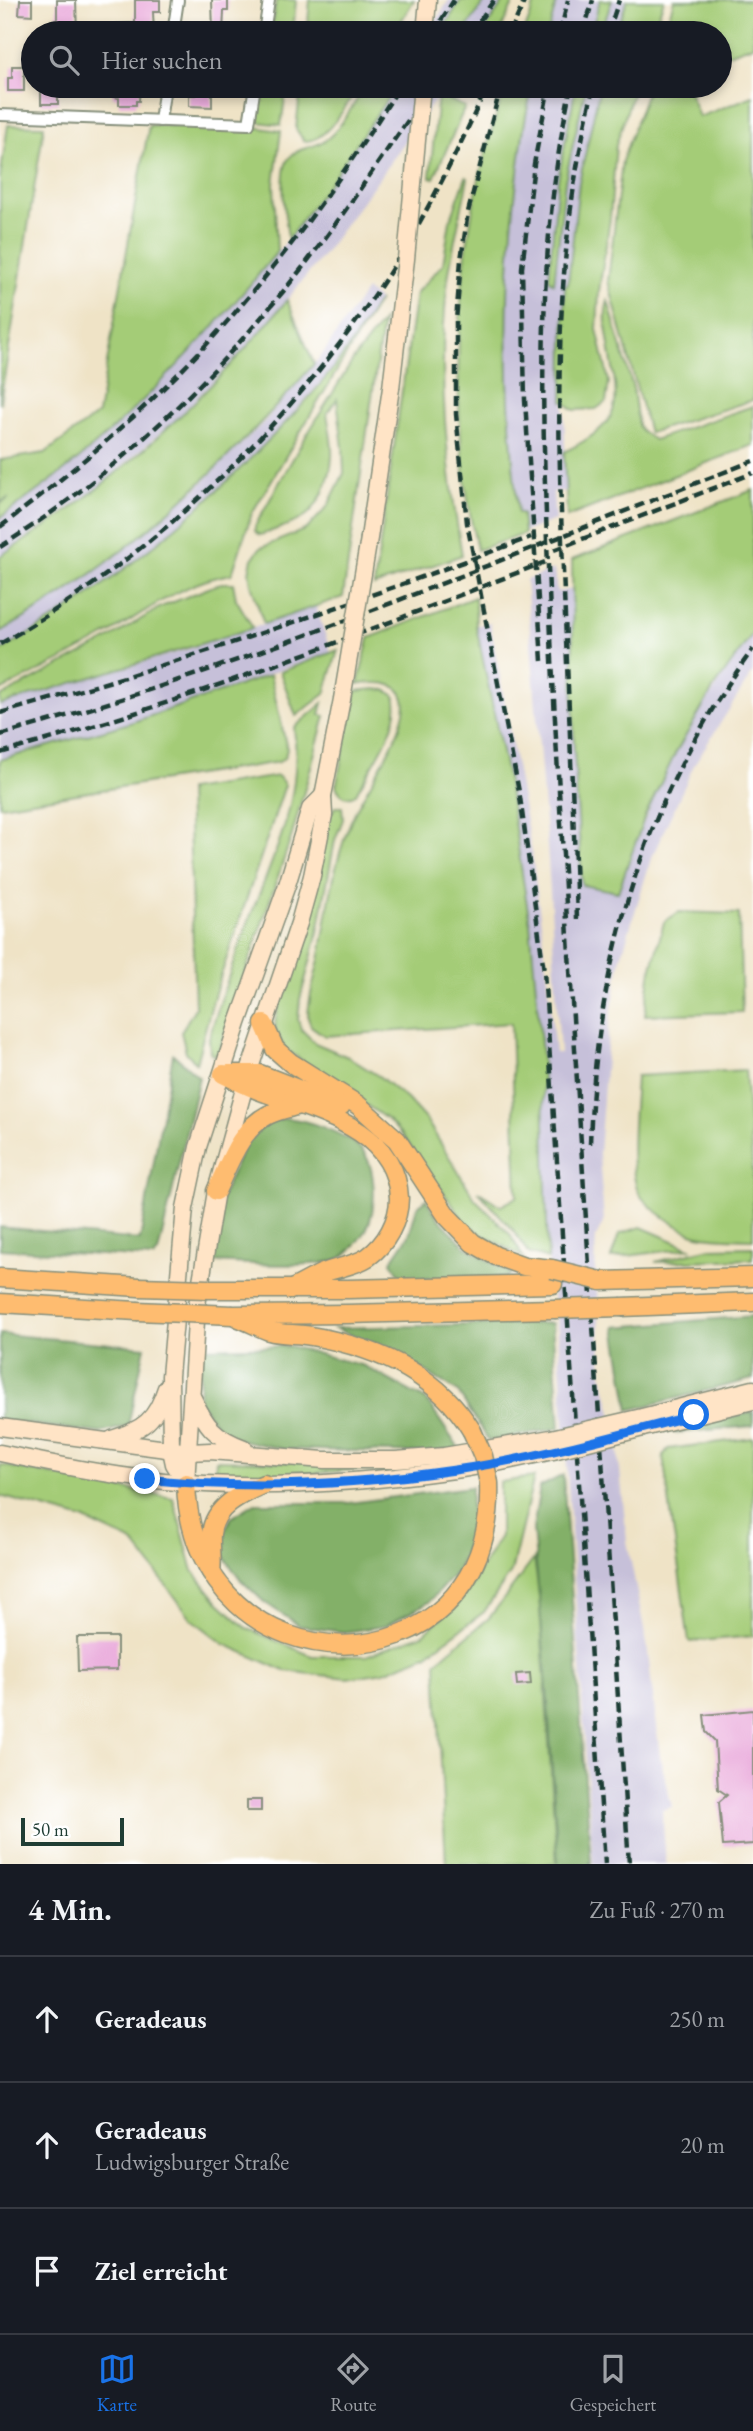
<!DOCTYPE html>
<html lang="de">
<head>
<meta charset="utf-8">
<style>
  body { margin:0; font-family:"EB Garamond",serif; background:#20242c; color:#f1f3f6 }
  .scale { position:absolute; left:21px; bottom:18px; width:103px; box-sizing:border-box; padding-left:7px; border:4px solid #1f3d34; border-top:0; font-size:19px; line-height:24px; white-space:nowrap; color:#1f3d34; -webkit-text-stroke:5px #fff; paint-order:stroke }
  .stop { position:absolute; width:21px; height:21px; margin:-16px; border:5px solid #1a73e8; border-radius:50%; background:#fff }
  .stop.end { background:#1a73e8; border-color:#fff; box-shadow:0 2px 7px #0008 }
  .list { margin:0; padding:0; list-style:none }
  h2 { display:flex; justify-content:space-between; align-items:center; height:91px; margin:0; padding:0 28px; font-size:30px }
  h2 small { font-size:23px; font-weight:400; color:#9ea1a6 }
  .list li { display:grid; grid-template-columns:46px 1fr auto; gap:21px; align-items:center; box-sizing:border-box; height:126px; padding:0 28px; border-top:2px solid #363941 }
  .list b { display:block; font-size:26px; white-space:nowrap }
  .list p { margin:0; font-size:23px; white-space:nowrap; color:#9ea1a6 }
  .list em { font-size:23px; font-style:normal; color:#9ea1a6 }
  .icon { flex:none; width:38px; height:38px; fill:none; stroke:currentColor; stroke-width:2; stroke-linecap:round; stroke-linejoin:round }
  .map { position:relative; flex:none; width:753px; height:1864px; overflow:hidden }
  .search { position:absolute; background:#171b24; box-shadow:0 4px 10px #0003; left:21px; right:21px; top:21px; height:77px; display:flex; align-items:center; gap:18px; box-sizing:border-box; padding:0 24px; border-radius:38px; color:#9ea1a6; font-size:26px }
  .sheet { height:469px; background:#171b24 }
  nav { display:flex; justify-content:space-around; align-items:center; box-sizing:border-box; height:98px; border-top:2px solid #363941; background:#171b24; font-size:19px; color:#9ea1a6 }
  nav a { display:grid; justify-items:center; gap:4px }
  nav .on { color:#1a73e8 }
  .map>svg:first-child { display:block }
  .industrial { fill:#c6c0d9 }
  .green { fill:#a4cc77; stroke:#628456; stroke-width:2 }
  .forest { fill:#83b068; stroke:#51764e; stroke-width:2 }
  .building { fill:#eaacdc }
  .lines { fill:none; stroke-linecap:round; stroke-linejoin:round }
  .minor-casing { stroke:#87907d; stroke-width:14 }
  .secondary-casing { stroke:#87907d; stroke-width:19 }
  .trunk-casing { stroke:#87907d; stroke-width:21 }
  .minor { stroke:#fff; stroke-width:10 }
  .secondary { stroke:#ffe4c6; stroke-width:16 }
  .trunk { stroke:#febc70; stroke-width:18 }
  .rail { stroke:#1f3d34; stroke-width:4.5; stroke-dasharray:10 5; stroke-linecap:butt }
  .secondary-bridge-casing { stroke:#87907d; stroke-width:19; stroke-linecap:butt }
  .trunk-bridge-casing { stroke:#87907d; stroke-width:21; stroke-linecap:butt }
  .secondary-bridge { stroke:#ffe4c6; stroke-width:16 }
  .trunk-bridge { stroke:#febc70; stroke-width:18 }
  .route { stroke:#1a73e8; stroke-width:9 }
</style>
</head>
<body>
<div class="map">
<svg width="753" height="1864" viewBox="0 0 753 1864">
  <rect width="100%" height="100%" fill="#fff"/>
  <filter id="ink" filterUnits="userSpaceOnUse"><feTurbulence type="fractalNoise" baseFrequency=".0143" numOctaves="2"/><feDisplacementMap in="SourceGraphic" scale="14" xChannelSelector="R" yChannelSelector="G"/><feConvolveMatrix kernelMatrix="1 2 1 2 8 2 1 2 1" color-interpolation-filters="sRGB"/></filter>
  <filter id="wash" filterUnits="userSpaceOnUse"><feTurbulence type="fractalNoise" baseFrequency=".00686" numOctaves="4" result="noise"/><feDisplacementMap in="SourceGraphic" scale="28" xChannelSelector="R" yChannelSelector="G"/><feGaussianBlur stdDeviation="1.57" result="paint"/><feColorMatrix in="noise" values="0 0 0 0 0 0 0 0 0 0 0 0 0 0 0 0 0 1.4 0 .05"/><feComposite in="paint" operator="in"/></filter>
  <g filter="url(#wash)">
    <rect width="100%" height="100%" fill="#efe3c6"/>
    <g class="industrial">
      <polygon points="449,0 505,0 482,33 428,33"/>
      <polygon points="557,0 600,0 591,33 548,33"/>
      <polygon points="612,0 627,0 616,33 601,33"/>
      <polygon points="396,86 445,86 325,253 260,333 176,419 98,487 0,556 0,518 80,458 233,306 299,226"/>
      <polygon points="533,86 576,86 558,180 554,282 565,181 586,86 600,86 579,183 568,284 563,364 566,491 553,492 555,520 524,532 523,513 518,513 513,471 506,329 511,230 526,110"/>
      <polygon points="366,290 379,300 335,366 275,434 207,502 121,574 27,636 0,651 0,632 112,560 196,489 264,422 322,355"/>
      <polygon points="554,569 557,592 573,589 574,749 582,885 633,849 661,781 689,728 753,633 753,672 695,763 651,859 621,958 609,1025 606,1058 599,1154 604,1221 596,1237 595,1257 602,1373 616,1429 627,1541 647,1644 660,1757 672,1807 662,1810 666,1864 593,1864 558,1332 547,1251 542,1055 535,971 530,924 476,626 490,622 532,854 547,969 555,1053 560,1053 548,859 526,580"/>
      <polygon points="316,607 331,652 133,722 0,760 0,705 189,649"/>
    </g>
    <g class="green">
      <polygon points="276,0 296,0 293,33 271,33"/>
      <polygon points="310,0 414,0 394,33 307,33"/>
      <polygon points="461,0 486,0 463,33 443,33 444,27"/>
      <polygon points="505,0 515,0 499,33 482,33"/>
      <polygon points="536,0 557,0 548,33 524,33"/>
      <polygon points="600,0 612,0 601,33 591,33"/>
      <polygon points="627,0 664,0 652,33 616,33"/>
      <polygon points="674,0 753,0 753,45 720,57 720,33 664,33"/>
      <polygon points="263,86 287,86 281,125 257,122"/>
      <path d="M301 86H359C347 103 327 143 304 141L296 129Z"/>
      <path d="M366 86H396L333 178 288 239C286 221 278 172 289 158 297 147 316 148 327 139 343 126 354 102 366 86Z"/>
      <path d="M506 86H533C524 117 521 149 517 181 503 291 505 403 518 513H522L524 534 477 550C445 401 454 230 506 86Z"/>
      <polygon points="576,86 586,86 565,181 554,283 549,279 558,180"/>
      <polygon points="600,86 635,86 616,145 610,219 599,291 597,329 609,382 606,402 596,409 574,410 563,401 565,285 568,284 579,183"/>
      <polygon points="649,86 687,86 699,117 753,96 753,400 649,433 608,281 622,161"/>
      <polygon points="438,95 465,107 434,178 430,177"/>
      <polygon points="8,125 44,126 0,404 0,178"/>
      <path d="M149 125 254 127 281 131 274 184 277 252C217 326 153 395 81 457 55 479 27 498 0 518V504L9 498 0 502V460L45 453 98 414Z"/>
      <path d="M466 177 468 178C461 214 451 251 447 288 437 378 447 467 462 555L374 586 416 293 443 264 450 221Z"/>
      <path d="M287 300 314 364C223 468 122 565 0 632V556C109 490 207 398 287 300Z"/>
      <path d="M379 300 252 513 232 574C183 581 143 614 101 638 68 657 34 674 0 691V651C91 601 171 536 245 464 276 433 308 401 335 366 351 345 365 322 379 300Z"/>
      <path d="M608 301 633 388 638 425 641 431 654 440 753 406V445L567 517 564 452C629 419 618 403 608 339 606 328 604 312 608 301Z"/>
      <path d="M383 321 343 597 264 624 251 584 249 572 252 559 260 548 307 529 328 506 344 473 343 448 337 399 327 413C329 427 333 443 332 457 331 478 320 508 301 519 289 526 273 530 260 535L255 531V526L300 446 353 360Z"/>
      <polygon points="753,490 753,633 712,691 675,754 645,816 618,892 582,885 574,749 572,560"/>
      <polygon points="221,583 233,583 236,599 253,628 0,705 0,697 102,643 161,607"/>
      <path d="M475 597 476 626 506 771 530 924 542 1055 548 1259 528 1253 514 1231 478 1191 501 1206 517 1197 511 1023 325 1036 311 1026 308 1018C308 997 316 975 320 955 329 906 334 855 356 810 368 786 411 723 404 699 399 679 373 683 358 684L369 638Z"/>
      <polygon points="338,650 325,694 296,716 280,672"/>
      <polygon points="270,675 287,749 285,757 279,762 0,806 0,760 133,722"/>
      <path d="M374 689 386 690 395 696C404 723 368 771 356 794 346 800 340 795 336 786L356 691Z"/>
      <path d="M323 703 320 715 325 716 292 835 219 1050 214 1056 210 1052 209 1038C221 998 234 959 249 920 274 855 303 800 294 728Z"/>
      <polygon points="278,776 285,785 215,993 196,1063 186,1052 181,1032 195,1008 188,790"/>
      <polygon points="336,807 342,807 343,819 335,840 318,932 300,999 298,1020 301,1029 315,1043 348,1057 380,1077 407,1099 427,1121 475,1199 510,1234 523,1257 479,1233 462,1218 402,1135 388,1120 284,1048 276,1031 275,1021 329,815"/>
      <polygon points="679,912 739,914 742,1012 645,1015 650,975 664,922"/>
      <path d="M745 1070 753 1173V1239C735 1238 716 1239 698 1235 682 1231 644 1206 638 1191 627 1164 635 1106 636 1076Z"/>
      <polygon points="641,1227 690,1248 611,1258 619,1234"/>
      <polygon points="753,1247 753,1259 655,1262 710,1248"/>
      <polygon points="753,1438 753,1636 689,1642 663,1456 668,1449"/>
      <polygon points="216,1460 406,1465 294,1475 215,1476"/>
      <polygon points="0,1465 173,1498 193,1571 218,1602 246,1628 312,1656 366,1656 424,1634 465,1595 500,1536 500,1482 534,1477 511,1572 484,1612 426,1655 384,1672 347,1678 285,1671 224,1644 192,1619 133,1542 83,1519 0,1496"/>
      <polygon points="534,1559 539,1593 557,1864 446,1864 436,1662 489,1618"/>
    </g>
    <g class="forest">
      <polygon points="173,1054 199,1077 158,1253 153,1258 0,1249 0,1227 140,1240"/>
      <path d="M285 1118C305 1119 344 1133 359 1147 377 1164 377 1207 367 1228 363 1238 348 1254 339 1259 317 1269 238 1263 211 1262L221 1198 247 1139 273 1120Z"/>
      <polygon points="426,1199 438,1218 466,1247 511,1274 507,1277 403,1279 391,1262 409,1235 417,1207"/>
      <polygon points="753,1316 753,1379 629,1410 615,1327"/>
      <polygon points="552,1323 560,1428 489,1441 458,1392 393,1351 333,1328"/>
      <polygon points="0,1334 145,1347 128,1426 100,1433 0,1420"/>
      <polygon points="289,1346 364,1366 426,1400 459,1449 428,1453 282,1449 224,1436 199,1401 201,1348"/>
      <polygon points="753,1412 753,1426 673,1433 746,1413"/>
      <polygon points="563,1475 591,1864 558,1864 547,1688 533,1529 540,1487"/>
      <polygon points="471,1487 471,1533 458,1570 429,1602 385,1626 344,1632 300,1626 264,1602 240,1579 224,1557 222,1536 231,1518 255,1503 349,1503"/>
    </g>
    <g id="blocks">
      <g class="building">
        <polygon points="20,0 32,0 32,15 19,14"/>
        <polygon points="57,0 76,0 77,33 52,33 51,20 57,20"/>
        <polygon points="135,0 160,0 160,12 153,12 154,33 114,33 114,24 135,23"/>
        <polygon points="212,0 228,0 228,11 224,11 223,33 213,33"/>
        <polygon points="12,66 24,66 24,91 8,91 8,78 12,78"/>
        <rect x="41" y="86" width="17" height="18"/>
        <polygon points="113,86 140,86 139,101 136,101 136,105 119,105 119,98 113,97"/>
        <polygon points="195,86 212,86 212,107 189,106 189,95 195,95"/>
        <polygon points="77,1637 117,1637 117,1670 78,1671"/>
        <polygon points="530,1673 531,1684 517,1685 516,1674"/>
        <polygon points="753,1710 753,1844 723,1846 719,1802 727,1795 718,1789 715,1741 706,1732 704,1715"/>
        <rect x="247" y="1800" width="14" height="11"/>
      </g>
    </g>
  </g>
  <g filter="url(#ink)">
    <use href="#blocks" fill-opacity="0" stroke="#87907d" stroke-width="2"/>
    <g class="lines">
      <defs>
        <g id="minor">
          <polyline points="173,33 178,0"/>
          <polyline points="264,33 269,0"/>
          <polyline points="0,115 249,124 255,86"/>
          <polyline points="160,121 165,86"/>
        </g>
        <g id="secondary">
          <polyline points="425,33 428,0"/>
          <polyline points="369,538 391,388"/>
          <path d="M193 1398C206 1426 214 1437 244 1448"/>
          <polyline points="642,1417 753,1389"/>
          <polyline points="0,1427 189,1452 210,1451 324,1460 396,1460 444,1456 551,1438"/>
          <polyline points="643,1428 753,1401"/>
          <path d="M112 1439C144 1429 156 1420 166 1388"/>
          <path d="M0 1453C62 1466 125 1479 189 1483 276 1489 367 1482 454 1470 487 1466 520 1458 553 1451"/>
          <polyline points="186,1483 197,1305 216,1191 248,1074 299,923 312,876 324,815 323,796 342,699"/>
          <polyline points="186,1483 174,1464 171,1450 170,1376 185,1208 198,1147 238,1023 287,885 310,809 323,796"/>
        </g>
        <g id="trunk">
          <polyline points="264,1024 275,1049 291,1063 358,1105 397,1140 447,1216 473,1243 496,1256 524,1266 552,1269"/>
          <path d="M223 1074C237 1081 251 1088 266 1093 318 1112 396 1129 399 1198 399 1221 386 1244 368 1257 354 1266 338 1267 323 1273 312 1278 301 1285 290 1290"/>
          <polyline points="228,1074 260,1074 341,1106"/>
          <path d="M216 1191C229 1164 240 1129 268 1115 278 1110 290 1108 300 1105"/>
          <polyline points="0,1278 139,1287"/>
          <polyline points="601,1281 753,1277"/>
          <polyline points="209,1289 348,1289 553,1284"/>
          <polyline points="0,1303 137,1311"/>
          <polyline points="622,1307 753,1302"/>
          <polyline points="233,1315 347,1314 554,1309"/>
          <path d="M239 1318C249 1322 259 1327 269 1331 282 1335 298 1333 311 1336 376 1347 437 1373 472 1431"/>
          <path d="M186 1483C192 1697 497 1700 489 1483"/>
          <path d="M211 1572C213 1559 210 1547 211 1534 214 1506 241 1494 264 1484"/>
        </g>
      </defs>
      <use href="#minor" class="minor-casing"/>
      <use href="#secondary" class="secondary-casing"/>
      <use href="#trunk" class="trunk-casing"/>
      <use href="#minor" class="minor"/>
      <use href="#secondary" class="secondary"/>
      <use href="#trunk" class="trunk"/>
      <g class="rail">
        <polyline points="433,33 454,0"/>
        <polyline points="471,33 494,0"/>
        <polyline points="510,33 525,0"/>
        <polyline points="560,33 568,0"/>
        <polyline points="583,33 593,0"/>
        <polyline points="608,33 619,0"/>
        <polyline points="501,86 468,212 461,260 456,321 456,414 467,523 520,797 544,971 605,1864"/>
        <path d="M571 86C538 239 541 385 547 541 551 645 556 749 563 854 583 1191 607 1527 629 1864"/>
        <path d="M0 527C86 462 168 391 238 309 299 239 351 163 400 86"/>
        <path d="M0 547C123 470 228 365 316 250 357 197 392 139 434 86"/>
        <polyline points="554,550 753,473"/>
        <path d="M0 644C149 558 277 438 374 296 419 230 455 158 487 86"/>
        <polyline points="542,661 525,400 522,268 534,164 549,86"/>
        <path d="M0 713C180 664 356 602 531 537"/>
        <path d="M0 735C258 664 504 557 753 461"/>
        <path d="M0 753C186 703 365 632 545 562"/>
        <path d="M577 919C573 802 568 686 563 570 557 402 553 250 594 86"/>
        <path d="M590 1144C596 962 644 796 753 649"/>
      </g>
      <defs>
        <g id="secondary-bridge">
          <polyline points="391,388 406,259 422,86"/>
          <polyline points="342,699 369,538"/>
          <polyline points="551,1438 642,1417"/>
          <polyline points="553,1451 643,1428"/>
        </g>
        <g id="trunk-bridge">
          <polyline points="552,1269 601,1281"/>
          <polyline points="139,1287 209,1289"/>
          <polyline points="554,1309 622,1307"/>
          <polyline points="137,1311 233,1315"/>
          <polyline points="472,1431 483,1456 489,1483"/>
        </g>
      </defs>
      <use href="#secondary-bridge" class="secondary-bridge-casing"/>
      <use href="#trunk-bridge" class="trunk-bridge-casing"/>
      <use href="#secondary-bridge" class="secondary-bridge"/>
      <use href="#trunk-bridge" class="trunk-bridge"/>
    </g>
  </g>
  <g class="lines" filter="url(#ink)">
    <path class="route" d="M145 1479C248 1490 353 1485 455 1470 536 1458 615 1436 694 1415"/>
  </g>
</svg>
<div class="scale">50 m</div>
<div class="stop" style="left:694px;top:1415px"></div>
<div class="stop end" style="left:145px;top:1479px"></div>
<div class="search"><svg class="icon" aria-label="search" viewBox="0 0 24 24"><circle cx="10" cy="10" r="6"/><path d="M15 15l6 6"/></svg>Hier suchen</div>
</div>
<section class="sheet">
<h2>4 Min.<small>Zu Fuß · 270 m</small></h2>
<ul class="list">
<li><svg class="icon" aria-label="ahead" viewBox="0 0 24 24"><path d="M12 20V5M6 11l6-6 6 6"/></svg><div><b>Geradeaus</b></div><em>250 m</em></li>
<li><svg class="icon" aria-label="ahead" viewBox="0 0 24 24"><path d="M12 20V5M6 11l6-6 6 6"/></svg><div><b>Geradeaus</b><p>Ludwigsburger Straße</p></div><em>20 m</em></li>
<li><svg class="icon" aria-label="arrive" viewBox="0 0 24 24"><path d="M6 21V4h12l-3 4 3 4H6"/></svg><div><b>Ziel erreicht</b></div></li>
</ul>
</section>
<nav>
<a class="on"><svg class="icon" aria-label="map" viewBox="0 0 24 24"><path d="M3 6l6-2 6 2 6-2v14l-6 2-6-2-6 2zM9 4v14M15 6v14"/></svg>Karte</a>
<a><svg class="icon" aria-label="directions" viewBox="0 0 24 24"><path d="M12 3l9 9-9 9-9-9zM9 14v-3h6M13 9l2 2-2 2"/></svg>Route</a>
<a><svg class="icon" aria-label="saved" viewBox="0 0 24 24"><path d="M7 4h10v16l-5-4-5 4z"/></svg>Gespeichert</a>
</nav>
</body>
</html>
